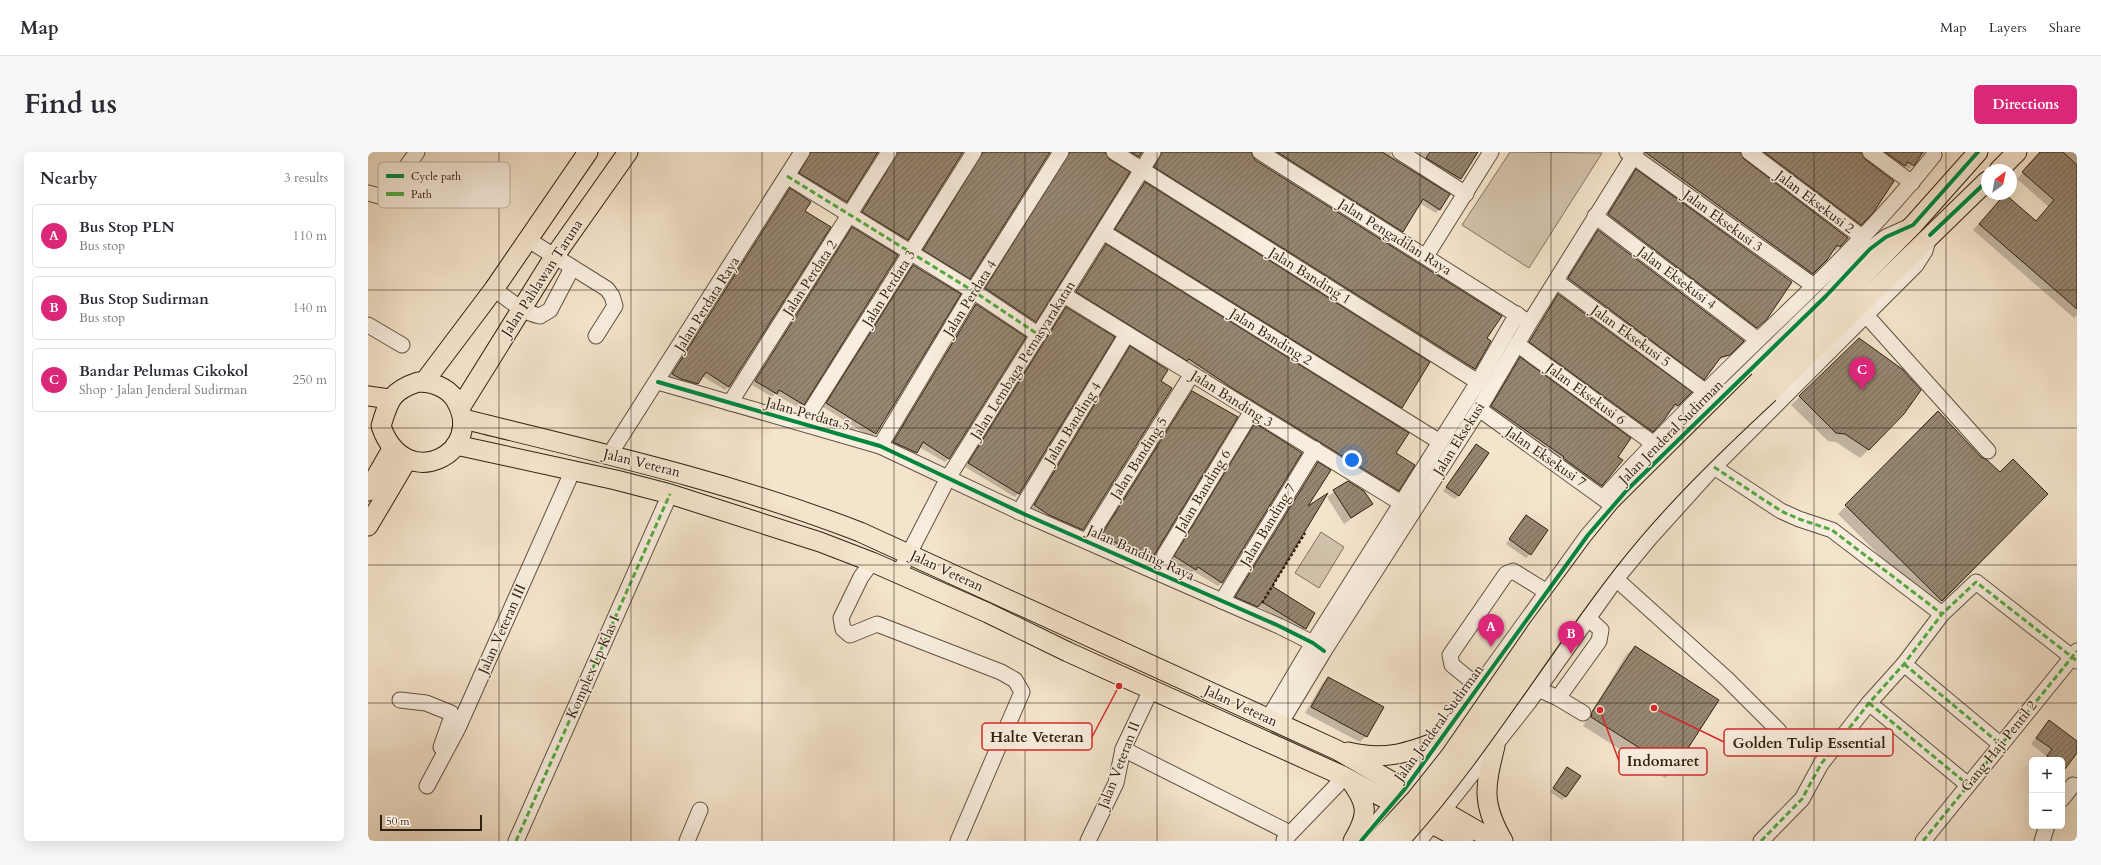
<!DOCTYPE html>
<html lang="en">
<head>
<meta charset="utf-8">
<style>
  body { margin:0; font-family:Cardo,serif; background:#f7f7f7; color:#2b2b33 }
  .controls { position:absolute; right:12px; bottom:12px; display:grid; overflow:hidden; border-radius:6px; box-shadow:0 4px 16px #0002 }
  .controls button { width:36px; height:36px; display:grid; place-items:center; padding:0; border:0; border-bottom:1px solid #e1e1e2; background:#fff; color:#2b2b33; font:20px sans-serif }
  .compass { position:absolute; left:1613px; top:12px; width:36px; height:36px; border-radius:50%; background:#fff; box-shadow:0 4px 16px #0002; rotate:32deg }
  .scale { position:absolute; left:12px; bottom:10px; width:102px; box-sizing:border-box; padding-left:4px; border:2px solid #30200e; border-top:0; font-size:11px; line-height:14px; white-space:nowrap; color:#30200e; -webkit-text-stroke:3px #f8edde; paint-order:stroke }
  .you { position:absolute; left:984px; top:308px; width:14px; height:14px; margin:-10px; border:3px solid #fff; border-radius:50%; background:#1a73e8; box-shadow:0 0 0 6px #1a73e833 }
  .badge { display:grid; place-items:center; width:26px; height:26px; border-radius:50%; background:#db2777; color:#fff; font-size:13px; font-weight:700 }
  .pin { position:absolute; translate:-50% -33px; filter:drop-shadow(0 1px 2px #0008) }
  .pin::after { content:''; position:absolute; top:21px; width:14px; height:12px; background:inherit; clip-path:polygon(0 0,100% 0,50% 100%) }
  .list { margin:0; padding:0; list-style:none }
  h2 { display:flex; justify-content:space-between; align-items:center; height:52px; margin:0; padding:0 16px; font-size:17px }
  h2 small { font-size:13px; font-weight:400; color:#7c7c81 }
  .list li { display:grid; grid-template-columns:26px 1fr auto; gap:12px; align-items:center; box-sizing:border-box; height:64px; margin:0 8px 8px; padding:0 8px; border:1px solid #e1e1e2; border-radius:6px }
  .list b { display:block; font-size:15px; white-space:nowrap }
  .list p { margin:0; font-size:13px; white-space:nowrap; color:#7c7c81 }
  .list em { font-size:13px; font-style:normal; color:#7c7c81 }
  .map { position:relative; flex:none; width:1709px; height:689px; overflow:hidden; border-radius:6px }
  header { display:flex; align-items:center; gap:24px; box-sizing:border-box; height:56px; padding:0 20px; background:#fff; border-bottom:1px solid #e1e1e2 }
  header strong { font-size:19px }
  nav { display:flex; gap:22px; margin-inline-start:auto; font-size:14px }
  .intro { display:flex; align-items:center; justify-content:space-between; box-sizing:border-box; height:96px; padding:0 24px }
  h1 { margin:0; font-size:28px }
  .button { padding:10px 18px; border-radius:6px; background:#db2777; color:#fff; font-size:14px; font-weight:700 }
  main { display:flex; gap:24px; padding:0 24px }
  aside { flex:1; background:#fff; border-radius:6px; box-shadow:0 4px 16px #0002 }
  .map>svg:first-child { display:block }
  .garden { fill:#d3c3ac; stroke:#82725d }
  .shadow { fill:#0003 }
  .building { fill:url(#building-hatch); stroke:#30200e }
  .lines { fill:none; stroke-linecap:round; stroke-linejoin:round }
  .minor-casing { stroke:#61513e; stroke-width:17 }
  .major-casing { stroke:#30200e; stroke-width:21 }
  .path { stroke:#30200e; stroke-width:2.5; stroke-dasharray:3 2; stroke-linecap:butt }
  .minor { stroke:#f8edde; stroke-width:15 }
  .major { stroke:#f4e4cc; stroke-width:19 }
  .major-bridge-casing { stroke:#30200e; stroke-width:21; stroke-linecap:butt }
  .major-bridge { stroke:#f4e4cc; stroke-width:19 }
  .quiet { stroke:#54aa41; stroke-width:3; stroke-dasharray:6 3; stroke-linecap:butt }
  .cycleway-casing { stroke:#f8edde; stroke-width:6 }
  .cycleway { stroke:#00873e; stroke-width:4 }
  .grid { fill:none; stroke:#30200e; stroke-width:1; stroke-opacity:0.55 }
  .labels { text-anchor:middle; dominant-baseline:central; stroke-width:3; stroke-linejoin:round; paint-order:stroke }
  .street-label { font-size:14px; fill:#30200e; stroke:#f8edde }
  .key { fill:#f8edde; stroke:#bcb0a0; stroke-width:1 }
  .key-label { font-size:11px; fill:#30200e }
  .leader { fill:none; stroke:#d62828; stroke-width:1.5 }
  .callout-dot { fill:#d62828; stroke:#f8edde; stroke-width:1.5 }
  .callout { fill:#f8edde; stroke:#d62828; stroke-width:1.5 }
  .callout-label { font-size:15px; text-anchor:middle; font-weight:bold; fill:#30200e }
</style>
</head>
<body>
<header>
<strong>Map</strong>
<nav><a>Map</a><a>Layers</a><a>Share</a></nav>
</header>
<div class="intro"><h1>Find us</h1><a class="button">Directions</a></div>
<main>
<aside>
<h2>Nearby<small>3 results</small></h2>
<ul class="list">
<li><span class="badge">A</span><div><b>Bus Stop PLN</b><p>Bus stop</p></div><em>110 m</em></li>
<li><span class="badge">B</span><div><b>Bus Stop Sudirman</b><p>Bus stop</p></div><em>140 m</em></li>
<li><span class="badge">C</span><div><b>Bandar Pelumas Cikokol</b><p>Shop · Jalan Jenderal Sudirman</p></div><em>250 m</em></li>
</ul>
</aside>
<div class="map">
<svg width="1709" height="689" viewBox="0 0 1709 689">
  <defs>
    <pattern id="building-hatch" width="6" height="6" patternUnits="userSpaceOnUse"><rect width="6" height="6" fill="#968671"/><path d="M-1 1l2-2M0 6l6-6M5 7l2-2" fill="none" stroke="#7b6d5b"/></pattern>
  </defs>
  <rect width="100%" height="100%" fill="#f4e4cc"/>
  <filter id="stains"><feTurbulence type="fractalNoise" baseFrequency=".005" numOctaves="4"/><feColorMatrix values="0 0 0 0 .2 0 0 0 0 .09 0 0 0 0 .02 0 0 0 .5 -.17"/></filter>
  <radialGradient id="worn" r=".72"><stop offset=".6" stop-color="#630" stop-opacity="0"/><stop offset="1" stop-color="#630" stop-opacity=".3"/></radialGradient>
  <g class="garden">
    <polygon points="1142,0 1234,1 1161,116 1094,73"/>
    <polygon points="953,380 976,395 951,436 927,421"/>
  </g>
  <g class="shadow">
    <polygon points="438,0 509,0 474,54 428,25 438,9"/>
    <polygon points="525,0 594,0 535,91 491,64 525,9"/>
    <polygon points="610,0 681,0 597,130 552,102 610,10"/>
    <polygon points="697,0 737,0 737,5 760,21 663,173 614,141 697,10"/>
    <polygon points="753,0 773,0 766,9"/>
    <polygon points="788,0 882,0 886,8 1122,189 1106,217 1102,221 783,19 790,5"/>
    <polygon points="899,0 1023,0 1023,4 1072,57 1068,61 1051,51 1030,83"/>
    <polygon points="1039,0 1109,0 1088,31"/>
    <polygon points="1272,0 1372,0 1372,4 1479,86 1467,99 1465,97 1459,107 1440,126"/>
    <polygon points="1390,0 1492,0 1504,60 1488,76"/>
    <polygon points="1508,0 1557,0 1552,4 1541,17 1536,14 1532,18"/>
    <polygon points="1673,0 1709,0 1709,163 1706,166 1605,78 1631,50 1668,70 1681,55 1649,27"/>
    <polygon points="1268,19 1398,166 1385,180 1236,67"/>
    <polygon points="777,31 1033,255 1029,259 744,81"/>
    <polygon points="422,37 436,60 361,234 357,238 334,224 325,236 300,226"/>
    <polygon points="484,76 529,104 431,256 407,242 404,245 384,233"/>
    <polygon points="1230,79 1375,189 1357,206 1350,208 1332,231 1196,131"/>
    <polygon points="738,94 1046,313 1030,338 1026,342 705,144"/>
    <polygon points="546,114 591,142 504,286 455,255"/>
    <polygon points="1190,143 1322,241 1305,258 1303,256 1296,267 1280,283 1158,194"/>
    <polygon points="608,153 581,306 577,310 551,295 544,305 522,294"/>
    <polygon points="698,156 651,341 647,345 597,315"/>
    <polygon points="1491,187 1535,262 1492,306 1468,290 1460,289 1423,253"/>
    <polygon points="762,196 714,378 710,382 662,358"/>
    <polygon points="1152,206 1253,308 1229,338 1120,259"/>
    <polygon points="824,240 782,407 778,411 730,387"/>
    <polygon points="1570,261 1613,306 1632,321 1679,342 1565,457 1470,362"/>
    <polygon points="887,273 854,430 850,434 825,419 823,421 803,409"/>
    <polygon points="1108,293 1091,343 1087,347 1075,339"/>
    <polygon points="950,311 937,357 902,434 937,476 933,480 890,454 885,458 864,449"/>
    <polygon points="980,330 1004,352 976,372 959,345"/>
    <polygon points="1154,369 1162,402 1158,406 1138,392"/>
    <polygon points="1267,495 1350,548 1305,618 1297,626 1215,574 1258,503"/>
    <polygon points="960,526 998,584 992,590 937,561 954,532"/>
    <polygon points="1681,569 1709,590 1709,600 1694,619 1694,608 1675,608 1678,604 1663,592"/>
    <polygon points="1199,617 1198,644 1194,648 1182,640"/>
  </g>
  <g class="building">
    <polygon points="443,0 510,0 479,50 431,21"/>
    <polygon points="530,0 595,0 540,88 494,60"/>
    <polygon points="615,0 682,0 602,127 555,98"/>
    <polygon points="702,0 737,0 741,7 762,20 668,170 617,136"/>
    <polygon points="763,0 774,0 771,5"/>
    <polygon points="794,0 883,0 887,8 1134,164 1119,186 1123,189 1107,217 786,15"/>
    <polygon points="909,0 1014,0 1082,42 1072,58 1055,47 1035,80"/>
    <polygon points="1062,0 1110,0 1093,27 1058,6"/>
    <polygon points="1277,0 1372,0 1376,7 1480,86 1472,95 1469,93 1459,108 1445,122"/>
    <polygon points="1396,0 1493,0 1497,7 1526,29 1505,61 1493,73"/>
    <polygon points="1517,0 1555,0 1546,14 1540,10 1537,14"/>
    <polygon points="1672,0 1695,0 1709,13 1709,157 1611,72 1637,42 1668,69 1686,48 1654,20"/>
    <polygon points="1268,17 1424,130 1399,167 1389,176 1240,62"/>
    <polygon points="777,30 1062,210 1034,256 747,77"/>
    <polygon points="422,36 443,50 437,59 463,75 361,235 338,220 330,232 313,227 304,222"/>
    <polygon points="484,75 530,103 436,253 411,238 409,242 387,229"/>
    <polygon points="1230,78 1376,189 1362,203 1353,205 1336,228 1200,126"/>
    <polygon points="738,92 1041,281 1028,301 1047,313 1031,339 864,236 821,207 819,209 708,140"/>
    <polygon points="545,113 593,142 508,282 458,251"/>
    <polygon points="1190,142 1324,240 1310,254 1307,252 1296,268 1285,280 1161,190"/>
    <polygon points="608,152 658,185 581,307 555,290 549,301 525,290"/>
    <polygon points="698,155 747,185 651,342 600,311"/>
    <polygon points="1491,186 1534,217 1553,238 1536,262 1501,298 1477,282 1468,281 1431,244"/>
    <polygon points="762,194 800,218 793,229 804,236 715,378 681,363 666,353"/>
    <polygon points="1152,205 1263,286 1250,305 1255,308 1234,334 1195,306 1196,305 1123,254"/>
    <polygon points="824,239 870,265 783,408 756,396 734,382"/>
    <polygon points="1570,259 1613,305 1619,308 1632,320 1645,307 1680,342 1574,449 1477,353"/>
    <polygon points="887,271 934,301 854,431 830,415 828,418 806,404"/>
    <polygon points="1108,292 1121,301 1091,344 1078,335"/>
    <polygon points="950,310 963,318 940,354 960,341 904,434 947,461 938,477 894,450 890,455 867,445"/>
    <polygon points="980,329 996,339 1005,352 983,366 965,338"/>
    <polygon points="1158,363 1180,378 1163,403 1141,387"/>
    <polygon points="1267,494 1351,548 1306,618 1223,565 1224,560"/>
    <polygon points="960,525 1016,555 999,585 943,555"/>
    <polygon points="1681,568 1709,589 1709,601 1694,621 1694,608 1685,608 1679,604 1684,597 1668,586"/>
    <polygon points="1199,615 1213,624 1198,645 1185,636"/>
  </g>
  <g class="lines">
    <defs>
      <g id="minor">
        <polyline points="746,0 1110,230"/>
        <polyline points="892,0 1157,168"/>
        <polyline points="1032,0 1098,42"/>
        <polyline points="1259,0 1446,134"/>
        <polyline points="1381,0 1494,85"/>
        <polyline points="1502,0 1544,31"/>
        <polyline points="419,24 605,139 671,183"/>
        <polyline points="0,41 11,44 18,43 49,0"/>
        <polyline points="1227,64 1390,188"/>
        <polyline points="735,80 1072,290"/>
        <polyline points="159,87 239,137 244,144 247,154 228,184"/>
        <polyline points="1058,104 1123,0"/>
        <polyline points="1188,129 1338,240"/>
        <path d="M126 137C140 147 155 161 172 164L182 158 204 116"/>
        <polyline points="696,143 1033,351"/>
        <polyline points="1497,162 1620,299"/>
        <polyline points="0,173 34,193"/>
        <polyline points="1149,192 1286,292"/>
        <polyline points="290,230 512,294 656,362 911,474 945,491 956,499"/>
        <polyline points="362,251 521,0"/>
        <polyline points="1111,257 1243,352"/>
        <polyline points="435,271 606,0"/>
        <polyline points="512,294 605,139 693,0"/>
        <polyline points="242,302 434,0"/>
        <polyline points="1346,315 1413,359 1431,367 1464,378 1574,462"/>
        <path d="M1235 346C1285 291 1337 239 1390 188 1452 129 1513 70 1566 3"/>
        <polyline points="651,360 759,182"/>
        <polyline points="719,389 824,222"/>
        <polyline points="504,410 493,425 473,466 475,477 482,483 509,472 633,520 647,528 654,540 590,689"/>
        <polyline points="787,419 884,259"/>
        <polyline points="531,421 580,326 785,0"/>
        <polyline points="1248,427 1359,527 1411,579"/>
        <polyline points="854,449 947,297"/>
        <polyline points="1536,512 1632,592"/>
        <polyline points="1111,535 1084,513 1082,503 1138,422 1145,419 1179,440"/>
        <polyline points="1170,537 1190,546 1231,489 1233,478 1220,466"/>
        <polyline points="1190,546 1215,561"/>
        <polyline points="32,548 58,551 83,561 84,564 73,595"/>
        <polyline points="1501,551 1599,632"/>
        <polyline points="900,567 945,491 1110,230 1149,162"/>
        <polyline points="912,572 956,499 1111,257 1162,170 1268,0"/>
        <polyline points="755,597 922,681"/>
        <polyline points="59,634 90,576 205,318"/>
        <polyline points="1694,647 1705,633"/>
        <polyline points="916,688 969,633 975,624"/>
        <polyline points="148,689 302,342"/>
        <polyline points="319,689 332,658"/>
        <polyline points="720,689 748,631 755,597 783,538"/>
        <polyline points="993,689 1036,638 1220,383 1259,338 1458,144 1502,97 1518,85 1540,75"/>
        <polyline points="1051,689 1161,550 1248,427 1281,387 1346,315 1548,113 1557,99 1559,92"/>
        <polyline points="1393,689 1434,647 1453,612 1501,551 1536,512 1574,462 1608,430 1709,509"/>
        <polyline points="1555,689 1709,499"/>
        <polyline points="1674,689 1679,674"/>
      </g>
      <g id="major">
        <polyline points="1631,18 1649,0"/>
        <polyline points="1391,229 1545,73 1610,0"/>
        <path d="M50 230C64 230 79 235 87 247 120 300 37 344 13 274 21 248 23 239 50 230Z"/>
        <polyline points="56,230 126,137 220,0"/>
        <polyline points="1401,241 1619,29"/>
        <polyline points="0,244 21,247"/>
        <polyline points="92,256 186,105 260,0"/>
        <path d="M95 267C229 300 363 330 492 380L969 598 1127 689"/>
        <polyline points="88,293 248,328 302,342 452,390 504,410 620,461 700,500 975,624 1096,689"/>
        <polyline points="0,339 24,297"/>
        <polyline points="0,374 39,308"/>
        <path d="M1127 594C1117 635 1113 651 1135 689"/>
        <path d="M980 600C1016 609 1040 601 1073 588"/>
        <path d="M982 628C1000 652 1001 662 985 689"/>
      </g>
    </defs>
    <use href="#minor" class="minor-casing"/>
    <use href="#major" class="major-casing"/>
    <polyline class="path" points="894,451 937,381"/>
    <use href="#minor" class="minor"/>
    <use href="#major" class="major"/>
    <defs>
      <g id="major-bridge">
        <polyline points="1009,689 1048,647 1083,603 1169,478 1231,394 1257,362 1391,229"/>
        <path d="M1031 689C1109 603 1168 502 1239 411 1287 349 1344 294 1401 241"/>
      </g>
    </defs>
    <use href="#major-bridge" class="major-bridge-casing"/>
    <use href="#major-bridge" class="major-bridge"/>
    <g class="quiet">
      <polyline points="419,24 605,139 671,183"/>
      <polyline points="1346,315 1413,359 1431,367 1464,378 1574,462"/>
      <polyline points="1536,512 1632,592"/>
      <polyline points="1501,551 1599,632"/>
      <polyline points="148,689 302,342"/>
      <polyline points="1393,689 1434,647 1453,612 1501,551 1536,512 1574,462 1608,430 1709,509"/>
      <polyline points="1555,689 1709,499"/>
    </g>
    <defs>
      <g id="cycleway">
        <polyline points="1562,83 1619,29"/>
        <polyline points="290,230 512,294 656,362 911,474 945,491 956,499"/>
        <polyline points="993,689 1036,638 1220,383 1259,338 1458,144 1502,97 1518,85 1545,73 1610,0"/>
      </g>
    </defs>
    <use href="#cycleway" class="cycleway-casing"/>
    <use href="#cycleway" class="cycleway"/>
  </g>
  <path class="grid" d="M131 0V689M263 0V689M394 0V689M526 0V689M657 0V689M789 0V689M920 0V689M1052 0V689M1183 0V689M1315 0V689M1446 0V689M1578 0V689M0 138H1709M0 276H1709M0 413H1709M0 551H1709"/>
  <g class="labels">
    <g class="street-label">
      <text transform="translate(1447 50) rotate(37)">Jalan Eksekusi 2</text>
      <text transform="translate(1355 69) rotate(36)">Jalan Eksekusi 3</text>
      <text transform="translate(1027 85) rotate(32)">Jalan Pengadilan Raya</text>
      <text transform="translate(942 124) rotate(32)">Jalan Banding 1</text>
      <text transform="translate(174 126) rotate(-57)">Jalan Pahlawan Taruna</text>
      <text transform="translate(442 126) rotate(-57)">Jalan Perdata 2</text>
      <text transform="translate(1309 126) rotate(37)">Jalan Eksekusi 4</text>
      <text transform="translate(521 136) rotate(-58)">Jalan Perdata 3</text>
      <text transform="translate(602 146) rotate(-58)">Jalan Perdata 4</text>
      <text transform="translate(339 152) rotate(-58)">Jalan Perdata Raya</text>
      <text transform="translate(1263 184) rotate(36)">Jalan Eksekusi 5</text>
      <text transform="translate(903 185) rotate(32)">Jalan Banding 2</text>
      <text transform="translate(655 208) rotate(-58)">Jalan Lembaga Pemasyarakatan</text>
      <text transform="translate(1218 242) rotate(36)">Jalan Eksekusi 6</text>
      <text transform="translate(864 247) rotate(32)">Jalan Banding 3</text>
      <text transform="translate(440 262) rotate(16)">Jalan Perdata 5</text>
      <text transform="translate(705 271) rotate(-58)">Jalan Banding 4</text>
      <text transform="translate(1303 280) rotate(-45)">Jalan Jenderal Sudirman</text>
      <text transform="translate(1091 287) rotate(-58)">Jalan Eksekusi</text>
      <text transform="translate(1178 305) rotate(35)">Jalan Eksekusi 7</text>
      <text transform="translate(771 306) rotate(-58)">Jalan Banding 5</text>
      <text transform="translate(274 311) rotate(14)">Jalan Veteran</text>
      <text transform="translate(835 339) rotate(-59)">Jalan Banding 6</text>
      <text transform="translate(900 373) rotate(-59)">Jalan Banding 7</text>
      <text transform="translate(773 401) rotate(24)">Jalan Banding Raya</text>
      <text transform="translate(579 419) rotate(25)">Jalan Veteran</text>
      <text transform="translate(134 477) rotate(-66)">Jalan Veteran III</text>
      <text transform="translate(225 515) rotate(-66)">Komplex Lp Klas I</text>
      <text transform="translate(873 554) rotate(25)">Jalan Veteran</text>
      <text transform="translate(1071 571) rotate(-54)">Jalan Jenderal Sudirman</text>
      <text transform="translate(1631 594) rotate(-51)">Gang Haji Pentil 2</text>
      <text transform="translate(751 613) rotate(-69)">Jalan Veteran II</text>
    </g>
  </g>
  <rect x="10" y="10" width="132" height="46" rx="6" class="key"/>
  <rect x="18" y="22" width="18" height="4" fill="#00873e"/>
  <rect x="18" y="40" width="18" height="4" fill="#54aa41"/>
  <g class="key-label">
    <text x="43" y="28">Cycle path</text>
    <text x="43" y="46">Path</text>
  </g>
  <path class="leader" d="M751 534L724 585M1286 556L1356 590M1232 558L1251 609"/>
  <g class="callout-dot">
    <circle cx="751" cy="534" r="4"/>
    <circle cx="1286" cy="556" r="4"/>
    <circle cx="1232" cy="558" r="4"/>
  </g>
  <g class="callout">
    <rect x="614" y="571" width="110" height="27" rx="4"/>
    <rect x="1356" y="577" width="169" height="27" rx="4"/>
    <rect x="1251" y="596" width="88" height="27" rx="4"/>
  </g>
  <g class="callout-label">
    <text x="669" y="590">Halte Veteran</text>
    <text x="1441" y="596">Golden Tulip Essential</text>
    <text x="1295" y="614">Indomaret</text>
  </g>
  <rect width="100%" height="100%" filter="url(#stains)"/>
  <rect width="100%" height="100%" fill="url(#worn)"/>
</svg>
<div class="controls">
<button>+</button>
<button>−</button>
</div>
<svg class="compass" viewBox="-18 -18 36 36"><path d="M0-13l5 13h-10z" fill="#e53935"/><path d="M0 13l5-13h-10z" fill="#7c7c81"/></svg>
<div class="scale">50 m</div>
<div class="you"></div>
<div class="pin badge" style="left:1123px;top:495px">A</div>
<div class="pin badge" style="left:1203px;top:502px">B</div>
<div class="pin badge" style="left:1494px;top:238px">C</div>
</div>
</main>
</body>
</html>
